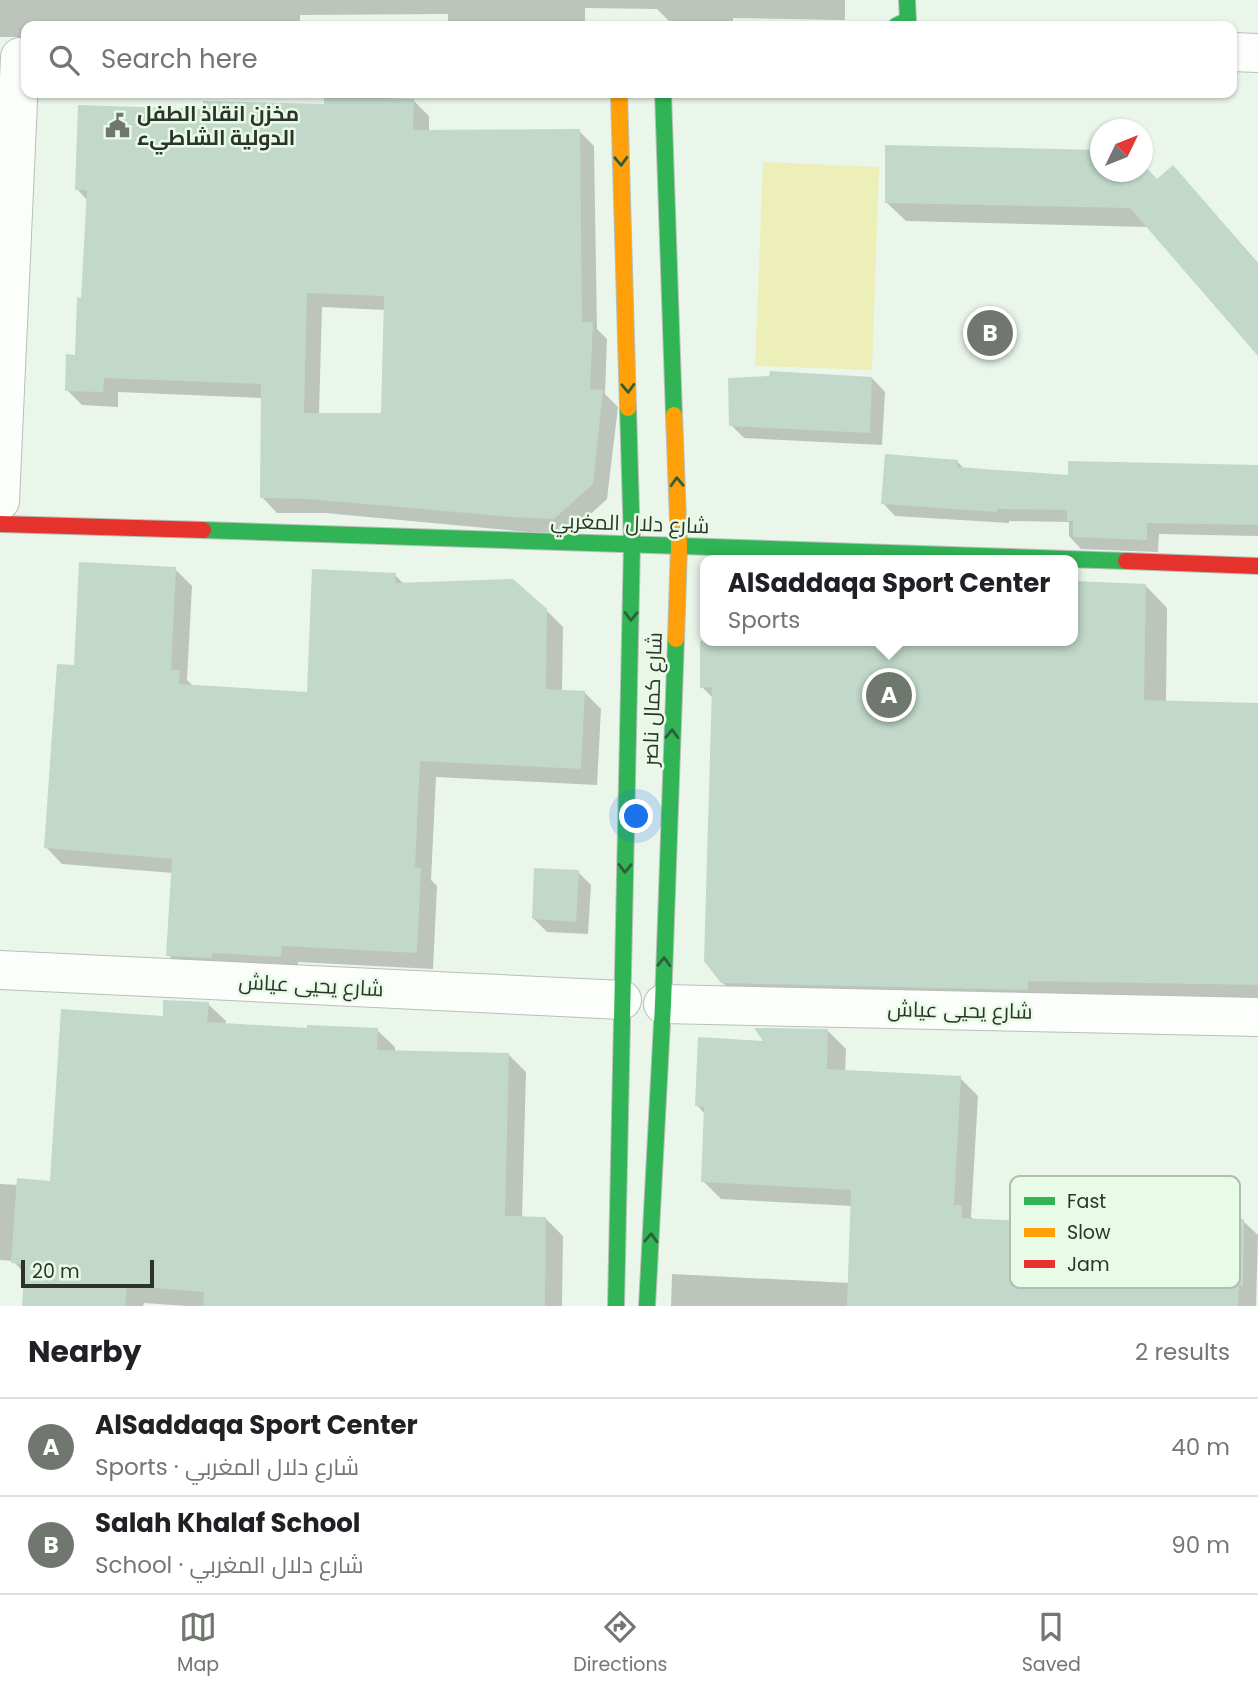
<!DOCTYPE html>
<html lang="en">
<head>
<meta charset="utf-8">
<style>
  body { margin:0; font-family:Poppins,Cairo,sans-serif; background:#f6f6f6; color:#202124 }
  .compass { position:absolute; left:1090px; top:119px; width:63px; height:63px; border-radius:50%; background:#fff; box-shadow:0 2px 5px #0004; rotate:47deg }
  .scale { position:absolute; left:21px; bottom:18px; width:133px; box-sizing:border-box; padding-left:7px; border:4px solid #2c332b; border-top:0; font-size:19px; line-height:24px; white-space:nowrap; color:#2c332b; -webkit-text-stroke:5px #e7fbe6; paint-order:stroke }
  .you { position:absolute; left:637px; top:817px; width:24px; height:24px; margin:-18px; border:5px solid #fff; border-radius:50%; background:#1a73e8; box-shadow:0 0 0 10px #1a73e833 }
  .badge { display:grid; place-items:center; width:46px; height:46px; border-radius:50%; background:#6f776e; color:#fff; font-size:23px; font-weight:700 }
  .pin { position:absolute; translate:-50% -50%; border:4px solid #fff; box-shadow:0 2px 7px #0006 }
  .popup { position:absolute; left:700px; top:555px; width:378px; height:91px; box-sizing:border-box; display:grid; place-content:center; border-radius:14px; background:#fff; filter:drop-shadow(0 2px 5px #0005); font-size:23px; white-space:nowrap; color:#757577 }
  .popup b { font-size:26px; color:#202124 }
  .popup::after { content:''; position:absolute; left:50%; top:100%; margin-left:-14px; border:14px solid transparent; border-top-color:#fff }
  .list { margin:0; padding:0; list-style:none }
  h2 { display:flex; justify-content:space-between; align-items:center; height:91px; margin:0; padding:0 28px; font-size:30px }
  h2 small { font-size:23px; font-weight:400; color:#757577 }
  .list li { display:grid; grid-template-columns:46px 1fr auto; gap:21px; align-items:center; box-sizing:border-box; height:98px; padding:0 28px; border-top:2px solid #e0e0e0 }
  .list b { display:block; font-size:26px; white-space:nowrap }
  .list p { margin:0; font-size:23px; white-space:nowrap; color:#757577 }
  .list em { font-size:23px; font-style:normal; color:#757577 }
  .icon { flex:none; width:38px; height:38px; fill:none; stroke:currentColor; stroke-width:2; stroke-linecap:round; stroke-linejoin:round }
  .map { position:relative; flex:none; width:1258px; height:1306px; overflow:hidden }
  .search { position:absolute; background:#fff; box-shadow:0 2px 5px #0004; left:21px; right:21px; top:21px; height:77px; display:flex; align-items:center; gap:18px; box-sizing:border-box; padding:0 24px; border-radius:14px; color:#757577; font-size:26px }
  .sheet { height:287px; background:#fff }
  nav { display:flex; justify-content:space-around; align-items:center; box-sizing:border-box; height:98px; border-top:2px solid #e0e0e0; background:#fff; font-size:19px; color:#757577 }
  nav a { display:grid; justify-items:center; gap:4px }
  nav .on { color:#6f776e }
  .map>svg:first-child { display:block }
  .green { fill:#ecefb8 }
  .shadow { fill:#0003; fill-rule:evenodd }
  .building { fill:#c1d8ca; fill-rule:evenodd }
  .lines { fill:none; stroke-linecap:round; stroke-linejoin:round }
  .street-casing { stroke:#b7c0b7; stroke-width:40 }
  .fast-casing { stroke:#b7c0b7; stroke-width:18 }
  .slow-casing { stroke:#b7c0b7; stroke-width:18 }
  .jam-casing { stroke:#b7c0b7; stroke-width:18 }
  .street { stroke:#fcfefc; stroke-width:38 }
  .fast { stroke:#30b455; stroke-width:16 }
  .slow { stroke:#ff9f0a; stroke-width:16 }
  .jam { stroke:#e5322d; stroke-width:16 }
  .oneway { stroke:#2d603a }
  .labels { text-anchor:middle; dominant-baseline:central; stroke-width:5; stroke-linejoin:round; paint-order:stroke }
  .poi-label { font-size:21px; font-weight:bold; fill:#2c332b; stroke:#e7fbe6; text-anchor:start }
  .street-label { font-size:21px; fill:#2c332b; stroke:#e7fbe6 }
  .key { fill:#e7fbe6; stroke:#afbfae; stroke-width:2 }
  .key-label { font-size:19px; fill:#2c332b }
</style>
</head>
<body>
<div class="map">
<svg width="1258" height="1306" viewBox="0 0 1258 1306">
  <rect width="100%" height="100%" fill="#ebf6eb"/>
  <polygon class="green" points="763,162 879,167 872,370 755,366"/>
  <g class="shadow">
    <polygon points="0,0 845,0 845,20 733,18 733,24 671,23 657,9 585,8 585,23 506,22 506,26 451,26 448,23 448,14 300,15 300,26 26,26 26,37 0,37"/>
    <path d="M414 101 429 116V131H579L594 146 597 329 607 339 605 394 618 407 607 499 570 533 528 532 325 513H277L262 497 263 398 118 392V407L82 405 67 390 76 356 83 299 88 201 77 189 205 111ZM322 307 385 310 382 415 319 414Z"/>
    <polygon points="1142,166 1157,181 1173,167 1258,263 1258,353 1148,227 906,221 886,202 1100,172 1142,172"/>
    <polygon points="872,378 885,392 882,445 744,438 731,425"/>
    <polygon points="957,461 965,470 1069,477 1258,467 1258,536 1159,534 1158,552 1081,549 1069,536 1069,522 1009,521 1009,523 895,516 883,503"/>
    <polygon points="175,569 192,586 187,680 193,686 308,694 395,575 404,584 546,610 563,627 562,692 585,693 601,709 597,785 436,777 431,880 437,886 433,969 298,962 297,973 185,972 168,955 173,873 62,864 46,847 76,667"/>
    <polygon points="1073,583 1145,585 1167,608 1166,702 1258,704 1258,1006 744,1005 722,982 714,699 702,687 702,629 705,622 705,641 1073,641"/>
    <polygon points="578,872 591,885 588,934 547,932 534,919"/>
    <polygon points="208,1004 226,1021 225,1025 308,1030 377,1030 395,1047 395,1052 508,1054 526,1072 522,1218 546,1219 563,1236 562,1306 187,1306 144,1303 143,1306 24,1306 26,1275 13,1261 0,1260 0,1184 18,1185 51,1183 164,1018"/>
    <polygon points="828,1031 846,1049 845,1072 960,1078 978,1096 971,1217 975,1221 1130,1227 1243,1221 1258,1235 1256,1306 671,1306 672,1274 850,1283 853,1206 721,1199 703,1181 705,1114 697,1105 767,1043"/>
  </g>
  <g class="building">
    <path d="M324 96 414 99 413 130 580 129 582 322H593L590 389 603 390 593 484 554 519 512 517 308 499 260 498 261 384 104 378 103 392 65 391 66 354 75 355 77 297 81 298 87 190H75L78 105 203 109V101L324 104ZM307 293 384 296 381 413H304Z"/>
    <polygon points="885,145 1101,150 1101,172 1143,172 1143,164 1157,179 1173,165 1258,263 1258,356 1130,208 885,203"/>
    <polygon points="770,371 872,377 870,433 729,426 728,378 769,376"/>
    <polygon points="885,454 958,460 957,467 1068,475 1068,461 1258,465 1258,525 1147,523 1147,540 1073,537 1073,521 1067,521 1067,510 997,509 997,512 881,504"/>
    <polygon points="79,562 176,567 171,670 180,670 179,684 307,692 312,569 396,573 395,583 513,579 547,609 546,689 585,691 581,769 420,761 415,867 421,868 417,953 282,946 281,957 212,953 212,958 166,956 172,859 44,848 57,664 74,665"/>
    <polygon points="1073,581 1146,584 1144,700 1258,703 1258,985 1028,981 1028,990 721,983 704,961 712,687 700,688 700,641 1073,641"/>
    <polygon points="534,868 579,870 576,922 532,919"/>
    <polygon points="163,1000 209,1002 207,1022 307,1028 307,1025 378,1028 377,1050 509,1053 505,1216 546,1217 545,1306 203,1306 204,1292 127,1286 125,1306 22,1306 25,1264 11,1263 17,1178 50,1181 61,1009 163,1016"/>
    <polygon points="754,1028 828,1029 827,1069 961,1076 954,1205 962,1205 962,1218 1129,1226 1129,1216 1244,1219 1243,1285 1239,1285 1238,1306 847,1306 851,1190 701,1182 704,1107 695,1106 698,1037 763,1041"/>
  </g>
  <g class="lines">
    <defs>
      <g id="street">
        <polyline points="1232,52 1258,53"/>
        <polyline points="0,501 20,57"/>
        <polyline points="0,970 622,1000"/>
        <polyline points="663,1004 1258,1017"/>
      </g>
      <g id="fast">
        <polyline points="896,26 908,20 907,0"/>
        <polyline points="663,93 674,415"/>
        <polyline points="203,530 1126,561"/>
        <polyline points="616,1306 632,543 628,408"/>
        <polyline points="647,1306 663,1004 676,639"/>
      </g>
      <g id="slow">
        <polyline points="619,93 628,408"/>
        <polyline points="674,415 679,546 676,639"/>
      </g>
      <g id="jam">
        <polyline points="0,524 203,530"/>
        <polyline points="1126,561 1258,566"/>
      </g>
    </defs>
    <use href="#street" class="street-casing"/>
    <use href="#fast" class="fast-casing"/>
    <use href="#slow" class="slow-casing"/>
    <use href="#jam" class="jam-casing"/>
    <use href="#street" class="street"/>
    <use href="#fast" class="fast"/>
    <use href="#slow" class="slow"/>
    <use href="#jam" class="jam"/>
  </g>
  <defs><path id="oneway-chevron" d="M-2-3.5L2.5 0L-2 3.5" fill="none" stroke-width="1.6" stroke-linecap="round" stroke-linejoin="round" transform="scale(1.75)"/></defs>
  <g class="oneway">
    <use href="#oneway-chevron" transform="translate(621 161) rotate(88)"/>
    <use href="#oneway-chevron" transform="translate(628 388) rotate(88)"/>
    <use href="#oneway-chevron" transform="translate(677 482) rotate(-92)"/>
    <use href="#oneway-chevron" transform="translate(631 616) rotate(91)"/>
    <use href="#oneway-chevron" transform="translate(672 734) rotate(-88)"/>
    <use href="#oneway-chevron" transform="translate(625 868) rotate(91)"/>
    <use href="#oneway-chevron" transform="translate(664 962) rotate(-88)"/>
    <use href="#oneway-chevron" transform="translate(651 1238) rotate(-87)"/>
  </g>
  <defs>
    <symbol id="civic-bare" viewBox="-9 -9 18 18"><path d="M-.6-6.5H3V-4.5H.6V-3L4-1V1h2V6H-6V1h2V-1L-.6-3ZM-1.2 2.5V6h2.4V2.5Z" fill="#6f776e" stroke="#e7fbe6" stroke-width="2.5" paint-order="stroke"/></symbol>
  </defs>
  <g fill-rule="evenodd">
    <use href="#civic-bare" x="100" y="108" width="35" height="35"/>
  </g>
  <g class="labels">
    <g class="poi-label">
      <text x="137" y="113">مخزن انقاذ الطفل<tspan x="137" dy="24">الدولية الشاطيء</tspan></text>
    </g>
    <g class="street-label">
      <text transform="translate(630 523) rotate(2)">شارع دلال المغربي</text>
      <text transform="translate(652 699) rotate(-88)">شارع كمال ناصر</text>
      <text transform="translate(311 985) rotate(3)">شارع يحيى عياش</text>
      <text transform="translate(960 1010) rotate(1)">شارع يحيى عياش</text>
    </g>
  </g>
  <rect x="1010" y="1176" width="230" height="112" rx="10" class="key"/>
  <rect x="1024" y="1197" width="31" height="8" fill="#30b455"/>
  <rect x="1024" y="1228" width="31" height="9" fill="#ff9f0a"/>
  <rect x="1024" y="1260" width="31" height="8" fill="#e5322d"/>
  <g class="key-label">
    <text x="1067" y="1208">Fast</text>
    <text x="1067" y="1239">Slow</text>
    <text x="1067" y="1271">Jam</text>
  </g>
</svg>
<svg class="compass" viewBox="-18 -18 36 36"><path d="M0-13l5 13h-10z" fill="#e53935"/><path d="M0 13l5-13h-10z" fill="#757577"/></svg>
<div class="scale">20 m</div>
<div class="you"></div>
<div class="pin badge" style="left:889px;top:695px">A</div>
<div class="popup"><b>AlSaddaqa Sport Center</b>Sports</div>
<div class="pin badge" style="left:990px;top:333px">B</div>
<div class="search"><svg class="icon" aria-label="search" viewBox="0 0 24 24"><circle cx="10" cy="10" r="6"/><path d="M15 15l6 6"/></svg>Search here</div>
</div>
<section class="sheet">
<h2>Nearby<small>2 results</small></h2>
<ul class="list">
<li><span class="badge">A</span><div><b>AlSaddaqa Sport Center</b><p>Sports · شارع دلال المغربي</p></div><em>40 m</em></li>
<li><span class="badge">B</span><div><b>Salah Khalaf School</b><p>School · شارع دلال المغربي</p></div><em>90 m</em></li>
</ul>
</section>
<nav>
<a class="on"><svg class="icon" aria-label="map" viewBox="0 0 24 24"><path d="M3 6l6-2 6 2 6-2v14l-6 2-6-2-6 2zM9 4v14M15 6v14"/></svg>Map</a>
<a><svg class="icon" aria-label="directions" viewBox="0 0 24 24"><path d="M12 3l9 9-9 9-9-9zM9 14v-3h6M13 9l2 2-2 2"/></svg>Directions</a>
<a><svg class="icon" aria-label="saved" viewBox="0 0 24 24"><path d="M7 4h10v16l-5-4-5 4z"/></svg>Saved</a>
</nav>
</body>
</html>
